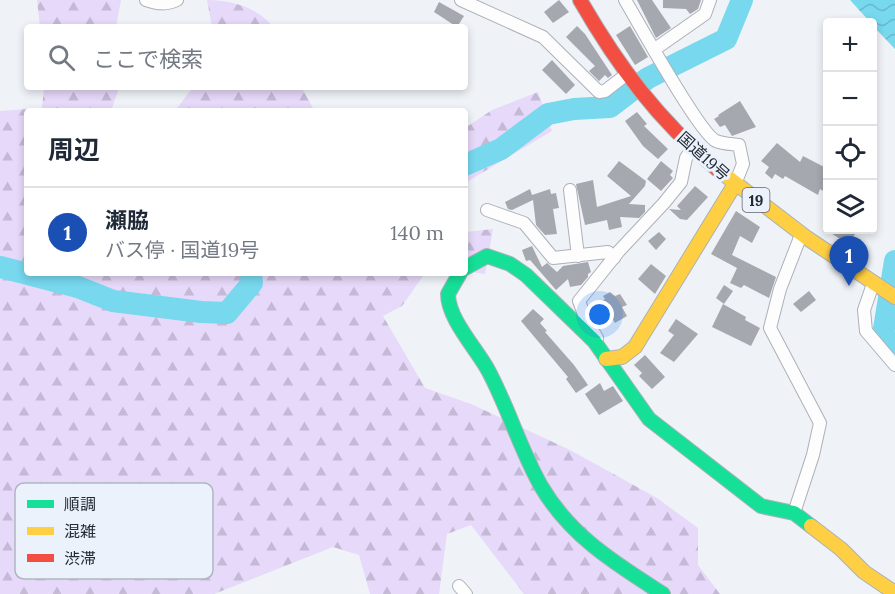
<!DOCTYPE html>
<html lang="ja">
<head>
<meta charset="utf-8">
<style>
  body { margin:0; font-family:Lora,"Noto Sans JP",serif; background:#f6f6f7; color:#1f2937 }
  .controls { position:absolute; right:18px; top:18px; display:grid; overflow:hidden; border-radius:6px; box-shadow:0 3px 9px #0003 }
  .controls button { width:54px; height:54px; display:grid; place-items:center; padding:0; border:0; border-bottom:2px solid #e0e1e3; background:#fff; color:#1f2937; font:30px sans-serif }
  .you { position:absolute; left:600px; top:315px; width:21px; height:21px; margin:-15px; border:4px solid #fff; border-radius:50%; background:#1a73e8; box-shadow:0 0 0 9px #1a73e833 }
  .badge { display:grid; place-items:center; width:39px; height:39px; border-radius:50%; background:#0b8043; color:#fff; font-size:20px; font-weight:700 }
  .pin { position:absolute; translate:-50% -50px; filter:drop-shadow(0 2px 3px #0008) }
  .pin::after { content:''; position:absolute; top:32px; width:21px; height:18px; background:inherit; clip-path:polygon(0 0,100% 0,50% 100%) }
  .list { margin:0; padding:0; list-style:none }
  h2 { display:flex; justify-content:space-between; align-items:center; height:78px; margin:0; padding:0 24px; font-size:26px }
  h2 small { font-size:20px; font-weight:400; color:#747a83 }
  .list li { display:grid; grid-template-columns:39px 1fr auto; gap:18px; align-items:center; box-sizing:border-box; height:90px; padding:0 24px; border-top:2px solid #e0e1e3 }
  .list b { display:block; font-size:22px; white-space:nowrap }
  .list p { margin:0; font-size:20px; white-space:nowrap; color:#747a83 }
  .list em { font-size:20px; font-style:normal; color:#747a83 }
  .icon { flex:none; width:33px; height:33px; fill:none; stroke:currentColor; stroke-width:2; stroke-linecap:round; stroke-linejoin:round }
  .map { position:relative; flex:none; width:895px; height:594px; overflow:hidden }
  .search { position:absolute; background:#fff; box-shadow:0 3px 9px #0003; left:24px; top:24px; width:444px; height:66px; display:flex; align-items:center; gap:15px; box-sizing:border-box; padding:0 21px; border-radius:6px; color:#747a83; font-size:22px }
  .panel { position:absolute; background:#fff; box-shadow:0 3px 9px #0003; left:24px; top:108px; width:444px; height:168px; border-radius:6px }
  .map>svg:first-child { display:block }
  .forest { fill:url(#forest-firs) }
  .water { fill:url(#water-waves) }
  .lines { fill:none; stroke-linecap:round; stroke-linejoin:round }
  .river { stroke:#77d8ee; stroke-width:22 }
  .building { fill:#a6a8af }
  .street-casing { stroke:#acb1b8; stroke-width:14 }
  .fast-casing { stroke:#acb1b8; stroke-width:16 }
  .slow-casing { stroke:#acb1b8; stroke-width:16 }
  .jam-casing { stroke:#acb1b8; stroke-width:16 }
  .street { stroke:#fdfdfe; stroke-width:12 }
  .fast { stroke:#16e098; stroke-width:14 }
  .slow { stroke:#ffcf43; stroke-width:14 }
  .jam { stroke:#f24e42; stroke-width:14 }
  .labels { text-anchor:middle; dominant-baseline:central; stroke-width:6; stroke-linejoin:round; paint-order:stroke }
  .shield { fill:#ebf2fc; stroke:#60656f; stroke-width:1.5 }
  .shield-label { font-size:15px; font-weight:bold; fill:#242933 }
  .street-label { font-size:16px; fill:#242933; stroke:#ebf2fc }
  .key { fill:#ebf2fc; stroke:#afb6c0; stroke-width:1.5 }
  .key-label { font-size:16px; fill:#242933 }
</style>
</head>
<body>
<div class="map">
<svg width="895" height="594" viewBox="0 0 895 594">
  <defs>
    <pattern id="forest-firs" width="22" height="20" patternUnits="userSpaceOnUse" patternTransform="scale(1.5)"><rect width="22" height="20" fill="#e6d9f9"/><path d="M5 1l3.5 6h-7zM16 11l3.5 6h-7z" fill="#c5bad6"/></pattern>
    <pattern id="water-waves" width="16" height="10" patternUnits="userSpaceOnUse" patternTransform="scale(1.5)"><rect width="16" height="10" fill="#77d8ee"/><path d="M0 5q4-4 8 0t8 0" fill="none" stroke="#67b9cd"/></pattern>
  </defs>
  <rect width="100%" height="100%" fill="#eff3f8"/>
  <g class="forest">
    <polygon points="37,0 121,0 116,27 40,27"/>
    <path d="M207 0C230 0 258 7 273 27H212Z"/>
    <polygon points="44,87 117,87 118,91 111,111 27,111 27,273 425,273 402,306 383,316 425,388 471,404 570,450 657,498 698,528 698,565 720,594 524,594 471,525 447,534 439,594 370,594 359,555 333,547 214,594 0,594 0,111 42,108"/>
    <polygon points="193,87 301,87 313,108 324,111 175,111"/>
    <polygon points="538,92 552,131 465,183 465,128 492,110"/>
    <polygon points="493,229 485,274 465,271 465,232"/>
  </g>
  <polygon class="water" points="850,0 895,0 895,49 873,26 872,22 870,22"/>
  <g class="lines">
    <g class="river">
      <polyline points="465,165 501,149 548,114 574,109 610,107 648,78 726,39 742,0"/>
      <polyline points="895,261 883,335 895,349"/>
      <polyline points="0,267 78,287 113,301 201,312 227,313 252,283 251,273"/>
    </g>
  </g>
  <g class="building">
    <polygon points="559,0 569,12 553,23 544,12"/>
    <polygon points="637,0 652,0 671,28 656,38"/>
    <polygon points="663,0 701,0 698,9 690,14 686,9 663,8"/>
    <polygon points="439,2 464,16 457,27 434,12"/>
    <polygon points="577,26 585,34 612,75 608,78 605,75 599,81 589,71 595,66 566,37"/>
    <polygon points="630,26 648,57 635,65 616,35"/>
    <polygon points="552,60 575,85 566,94 542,70"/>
    <polygon points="740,101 756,127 732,136 725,125 720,127 714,119 719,116 718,115"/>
    <polygon points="637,112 647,124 644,126 668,149 658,159 643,146 625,121"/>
    <polygon points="777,143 800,162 803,156 828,169 828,194 820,189 818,195 785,176 783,179 775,174 772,179 765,173 769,167 761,161"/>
    <polygon points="619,161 646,181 645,186 629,204 645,205 645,212 639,218 620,217 622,227 609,230 607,220 585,225 576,184 593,180 597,207 631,196 607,176"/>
    <polygon points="661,161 673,171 670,175 673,178 661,191 647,179"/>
    <polygon points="695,186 708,197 687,220 680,219 669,209 681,210 677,206"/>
    <polygon points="530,189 532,195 550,189 551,194 556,193 559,208 553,209 557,234 545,235 536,225 533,200 512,210 508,209 505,202"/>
    <polygon points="736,211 760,227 752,243 740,236 732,255 776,277 769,298 744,285 741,288 730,283 737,268 711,254"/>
    <polygon points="826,230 848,230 855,234 848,244"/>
    <polygon points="659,232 666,239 656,250 648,241"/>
    <polygon points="532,246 542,267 547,263 557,272 563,266 588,262 591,272 588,274 588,277 581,285 570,287 568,279 556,290 530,260 526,261 522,250"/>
    <polygon points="651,264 666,276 655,294 638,279"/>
    <polygon points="724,285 733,291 724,304 716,298"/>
    <polygon points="809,291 816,300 801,312 793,304"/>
    <polygon points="610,292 615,296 620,294 627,305 622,307 627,316 615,323 601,301 605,299 603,296"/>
    <polygon points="723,304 746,317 745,320 760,328 751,346 712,327"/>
    <polygon points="533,309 544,319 540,323 547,331 545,332 574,365 588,385 576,393 566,379 568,377 521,321"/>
    <polygon points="676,319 698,334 674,362 660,353 674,335 668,331"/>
    <polygon points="645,355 665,377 652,389 639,376 642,373 634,365"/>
    <polygon points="600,383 604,391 613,386 623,401 599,415 585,394"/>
  </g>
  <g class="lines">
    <defs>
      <g id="street">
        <path d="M146 0C158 4 166 5 177 0"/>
        <polyline points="461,0 543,37 599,92 605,91 627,74"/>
        <path d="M625 0C638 22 700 134 716 141 723 144 732 144 739 145L743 164 735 184"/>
        <polyline points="655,49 705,14 710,0"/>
        <polyline points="570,190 578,256"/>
        <polyline points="487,210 524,223 553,258 608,252 614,258"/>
        <polyline points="873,284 864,310 866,331 895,365"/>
        <polyline points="597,338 586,320 579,301 619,251 664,203 681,182 686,158 693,147"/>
        <polyline points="794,513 813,455 820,423 770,328 780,289 801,235"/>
        <polyline points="459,586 466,594"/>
      </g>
      <g id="fast">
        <polyline points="465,268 487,256 510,264 526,275 594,341 649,419 761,506 794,513 811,526"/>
        <path d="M460 273 448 294C448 319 476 348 488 370 508 407 520 449 541 486 570 536 616 564 663 594"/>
      </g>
      <g id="slow">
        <polyline points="717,169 807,238 895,297"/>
        <polyline points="606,359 622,357 635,347 735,184"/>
        <polyline points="811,526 841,549 864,572 895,593"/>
      </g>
      <path id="jam" d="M580 0C618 66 658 120 717 169"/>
    </defs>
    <use href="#street" class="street-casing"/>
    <use href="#fast" class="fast-casing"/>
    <use href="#slow" class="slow-casing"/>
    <use href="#jam" class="jam-casing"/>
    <use href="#street" class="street"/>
    <use href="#fast" class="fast"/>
    <use href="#slow" class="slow"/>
    <use href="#jam" class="jam"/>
  </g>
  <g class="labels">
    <rect class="shield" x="742.5" y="188" width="27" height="24" rx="4.5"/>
    <g class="shield-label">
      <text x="756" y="200">19</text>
    </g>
    <g class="street-label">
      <text transform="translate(704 156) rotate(42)">国道19号</text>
    </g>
  </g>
  <rect x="15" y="483" width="198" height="96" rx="9" class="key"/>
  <rect x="27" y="500" width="27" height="8" fill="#16e098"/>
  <rect x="27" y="527" width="27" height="8" fill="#ffcf43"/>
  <rect x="27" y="554" width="27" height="8" fill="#f24e42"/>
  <g class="key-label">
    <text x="64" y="510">順調</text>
    <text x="64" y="537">混雑</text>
    <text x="64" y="564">渋滞</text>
  </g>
</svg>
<div class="controls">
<button>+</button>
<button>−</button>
<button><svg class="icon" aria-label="locate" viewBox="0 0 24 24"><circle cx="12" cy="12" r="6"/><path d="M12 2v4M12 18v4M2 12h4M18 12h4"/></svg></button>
<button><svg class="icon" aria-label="layers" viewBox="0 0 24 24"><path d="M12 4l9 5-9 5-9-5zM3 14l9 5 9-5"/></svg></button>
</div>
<div class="you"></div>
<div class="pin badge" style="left:849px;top:286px;background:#1a4fb4">1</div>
<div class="search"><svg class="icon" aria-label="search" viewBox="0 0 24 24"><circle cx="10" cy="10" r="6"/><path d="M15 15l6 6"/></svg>ここで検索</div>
<section class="panel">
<h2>周辺<small></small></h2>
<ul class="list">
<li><span class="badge" style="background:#1a4fb4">1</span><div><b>瀬脇</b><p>バス停 · 国道19号</p></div><em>140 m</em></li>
</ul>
</section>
</div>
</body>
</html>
